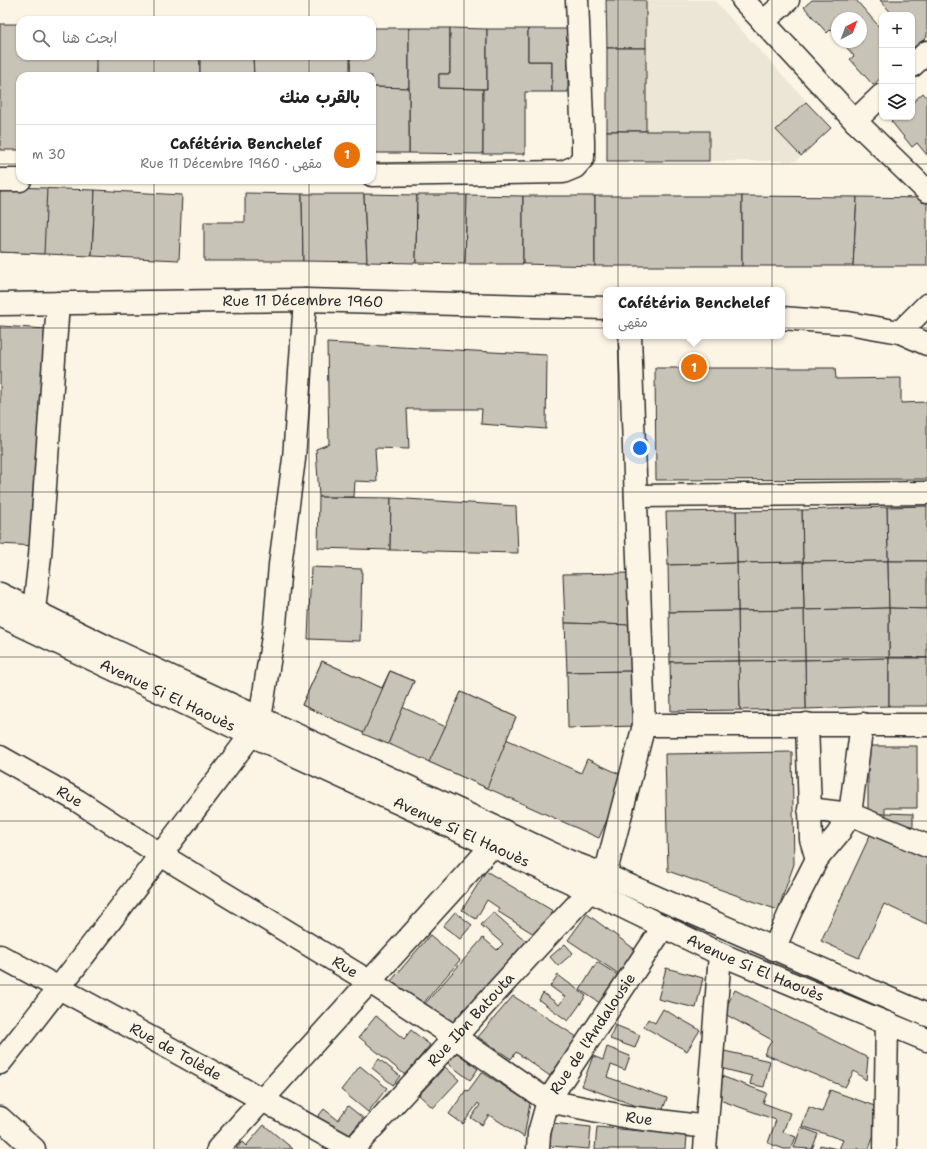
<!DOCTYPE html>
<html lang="ar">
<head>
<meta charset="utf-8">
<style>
  body { margin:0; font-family:"Shantell Sans","Playpen Sans Arabic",sans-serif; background:#f6f6f6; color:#222; direction:rtl }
  .controls { position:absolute; right:12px; top:12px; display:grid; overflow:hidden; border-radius:8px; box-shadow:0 1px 3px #0004 }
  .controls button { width:36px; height:36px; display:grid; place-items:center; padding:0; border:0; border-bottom:1px solid #e0e0e0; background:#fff; color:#222; font:20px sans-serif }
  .compass { position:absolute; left:831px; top:12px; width:36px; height:36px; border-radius:50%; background:#fff; box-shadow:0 1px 3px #0004; rotate:41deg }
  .you { position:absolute; left:640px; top:448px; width:14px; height:14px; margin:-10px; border:3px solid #fff; border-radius:50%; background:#1a73e8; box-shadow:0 0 0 6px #1a73e833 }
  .badge { display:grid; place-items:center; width:26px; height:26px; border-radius:50%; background:#2b2b2b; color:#fff; font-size:13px; font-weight:700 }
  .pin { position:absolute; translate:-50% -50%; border:2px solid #fff; box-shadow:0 1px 4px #0006 }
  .popup { position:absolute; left:603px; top:287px; width:182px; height:52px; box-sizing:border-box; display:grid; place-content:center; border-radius:8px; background:#fff; filter:drop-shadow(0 1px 3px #0005); font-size:13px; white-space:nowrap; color:#767676 }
  .popup b { font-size:15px; color:#222 }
  .popup::after { content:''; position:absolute; left:50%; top:100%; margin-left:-8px; border:8px solid transparent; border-top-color:#fff }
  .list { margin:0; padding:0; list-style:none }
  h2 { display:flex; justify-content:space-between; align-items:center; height:52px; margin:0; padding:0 16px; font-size:17px }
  h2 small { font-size:13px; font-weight:400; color:#767676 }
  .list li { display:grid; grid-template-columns:26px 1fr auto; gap:12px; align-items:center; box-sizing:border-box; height:60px; padding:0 16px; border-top:1px solid #e0e0e0 }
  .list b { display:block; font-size:15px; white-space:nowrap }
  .list p { margin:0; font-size:13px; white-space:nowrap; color:#767676 }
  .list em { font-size:13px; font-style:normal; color:#767676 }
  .icon { flex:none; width:22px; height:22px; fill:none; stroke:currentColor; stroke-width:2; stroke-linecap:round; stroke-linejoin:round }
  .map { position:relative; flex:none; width:927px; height:1149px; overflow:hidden; direction:ltr }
  .search { position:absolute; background:#fff; box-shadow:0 1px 3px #0004; left:16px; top:16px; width:360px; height:44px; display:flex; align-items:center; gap:10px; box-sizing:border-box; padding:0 14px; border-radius:12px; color:#767676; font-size:15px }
  .panel { position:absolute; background:#fff; box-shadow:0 1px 3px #0004; left:16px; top:72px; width:360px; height:112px; border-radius:12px; direction:rtl }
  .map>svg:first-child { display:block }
  .built { fill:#ece6d7 }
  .building { fill:#c8c3b7; stroke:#2b2b2b }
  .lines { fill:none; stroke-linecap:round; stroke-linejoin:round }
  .minor-casing { stroke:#2b2b2b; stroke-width:25 }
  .minor { stroke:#fcf5e5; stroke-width:22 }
  .grid { fill:none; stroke:#2b2b2b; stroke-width:1; stroke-opacity:0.55 }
  .labels { text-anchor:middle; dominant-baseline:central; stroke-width:3.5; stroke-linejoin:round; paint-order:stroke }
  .street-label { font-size:15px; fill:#2b2b2b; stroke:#fcf5e5 }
</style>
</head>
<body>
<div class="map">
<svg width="927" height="1149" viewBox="0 0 927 1149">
  <rect width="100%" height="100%" fill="#fcf5e5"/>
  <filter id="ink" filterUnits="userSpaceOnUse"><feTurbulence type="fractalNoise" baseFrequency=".025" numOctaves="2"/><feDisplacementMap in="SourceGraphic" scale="8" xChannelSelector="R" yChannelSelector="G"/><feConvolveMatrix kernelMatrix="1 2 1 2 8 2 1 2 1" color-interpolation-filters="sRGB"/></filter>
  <g filter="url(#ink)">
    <polygon class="built" points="606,0 714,0 831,128 796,161 607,161"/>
    <g class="building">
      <polygon points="606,0 646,0 646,48 607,48"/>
      <polygon points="812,0 856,0 882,30 882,77 873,85 850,59 854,56 842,42 861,42 861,18 837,18 837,36 831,29 827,33 804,7"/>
      <polygon points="880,0 927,0 927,37 914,48 912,45 912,15 893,15"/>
      <polygon points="0,24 20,24 20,56 97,56 96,76 20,76 20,150 0,150"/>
      <polygon points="372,28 409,28 409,88 372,87 372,76 350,76 350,56 372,56"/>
      <polygon points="409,28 450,28 450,74 439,74 439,88 483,89 483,154 409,153"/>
      <polygon points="450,28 487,29 487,89 439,88 439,74 450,74"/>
      <polygon points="487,29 528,29 528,61 552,61 552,92 525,92 525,154 483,154 483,89 487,89"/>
      <polygon points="528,29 568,29 568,92 552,92 552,61 528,61"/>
      <rect x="607" y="48" width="39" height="83"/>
      <rect x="96" y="56" width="104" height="20"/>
      <polygon points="200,56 253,56 254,76 200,76"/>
      <polygon points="253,56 350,56 350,76 254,76"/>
      <polygon points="372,87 409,88 409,153 372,153"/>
      <polygon points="923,93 927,98 927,155 917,143 912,147 891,121 895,117 912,117 912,103"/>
      <polygon points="806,102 831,128 801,156 776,130"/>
      <rect x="607" y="131" width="102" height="30"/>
      <polygon points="0,187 95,190 92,256 0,252"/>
      <polygon points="0,187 47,188 44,254 0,252"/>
      <polygon points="95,190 182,195 179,260 92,256"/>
      <polygon points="245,193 302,194 303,261 204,261 204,222 245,222"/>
      <polygon points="302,194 364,194 367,262 303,261"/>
      <polygon points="364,194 417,195 416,263 367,262"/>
      <polygon points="417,195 467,195 465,264 416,263"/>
      <polygon points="467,195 523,196 523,264 465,264"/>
      <polygon points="523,196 595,196 595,266 523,264"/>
      <rect x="595" y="196" width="147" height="70"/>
      <polygon points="742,196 857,197 853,266 742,266"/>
      <polygon points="857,197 927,198 927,266 853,266"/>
      <polygon points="0,326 47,329 35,546 0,544"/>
      <polygon points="327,343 547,355 546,429 481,424 482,409 407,409 409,449 375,448 377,482 355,481 354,497 319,497 316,449 329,444"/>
      <polygon points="655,368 835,368 836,379 901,378 901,403 927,402 927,479 656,480"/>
      <polygon points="319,497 391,498 390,550 318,548"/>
      <polygon points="391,498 516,506 518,553 390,550"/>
      <polygon points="927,506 927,561 888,561 887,507"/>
      <polygon points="887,507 888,561 803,562 802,510"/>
      <polygon points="802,510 803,562 737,563 736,511"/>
      <polygon points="736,511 737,563 668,565 666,512"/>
      <polygon points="888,561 889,608 804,610 803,562"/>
      <polygon points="888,561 927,561 927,609 889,608"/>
      <polygon points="803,562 804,610 738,611 737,563"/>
      <polygon points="737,563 738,611 669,612 668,565"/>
      <polygon points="311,567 362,569 360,641 308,639"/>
      <polygon points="631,573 633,625 565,623 563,574"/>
      <polygon points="889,608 927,609 927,658 889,658"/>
      <polygon points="889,608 889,658 805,660 804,610"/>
      <polygon points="804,610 805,660 739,661 738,611"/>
      <polygon points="738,611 739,661 670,662 669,612"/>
      <polygon points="565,623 633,625 635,671 567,672"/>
      <polygon points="889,658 889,706 806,709 805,660"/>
      <rect x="889" y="658" width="38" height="48"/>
      <polygon points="805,660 806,709 740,710 739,661"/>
      <polygon points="322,661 382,688 390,671 414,681 402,707 446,727 461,692 516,717 506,739 581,773 587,759 626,777 599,838 302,705"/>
      <polygon points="322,661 382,688 390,671 414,681 402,707 388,744 302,705"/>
      <polygon points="739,661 740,710 671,711 670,662"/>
      <polygon points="390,671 414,681 388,744 363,734"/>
      <polygon points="635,671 636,726 568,728 567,672"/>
      <polygon points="461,692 516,717 487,788 429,762"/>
      <polygon points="868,746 917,746 917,808 885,808 885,814 868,814"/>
      <polygon points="792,752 794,864 778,910 668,871 665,754"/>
      <polygon points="886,813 913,814 913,826 885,825"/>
      <polygon points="872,831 927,857 927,924 884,904 859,958 821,941"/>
      <polygon points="486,871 553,911 537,936 497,911 499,908 487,900 476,919 462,910"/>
      <polygon points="455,912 472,925 460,939 443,926"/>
      <polygon points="493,912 527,942 451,1028 422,1007 483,938 497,950 503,944 481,925"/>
      <polygon points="587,914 637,951 619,974 568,940"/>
      <polygon points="430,935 460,960 421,1006 391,981"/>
      <polygon points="565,944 573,953 558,966 550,957"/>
      <polygon points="597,962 621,977 603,1005 580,990"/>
      <polygon points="666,968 703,978 696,1008 658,999"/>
      <polygon points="558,975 586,996 568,1021 539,1000 543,993 559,1005 565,997 550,986"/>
      <polygon points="735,990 868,1058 866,1080 854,1071 845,1087 764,1054 772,1040 723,1013"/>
      <polygon points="513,996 577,1037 550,1076 516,1052 511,1059 478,1037"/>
      <polygon points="663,1009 700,1030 687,1051 644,1027 648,1019 655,1023"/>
      <polygon points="376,1016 404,1039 411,1030 430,1045 405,1075 359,1037"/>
      <polygon points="615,1025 640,1035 635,1048 610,1039"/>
      <polygon points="607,1047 630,1056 625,1070 611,1065 607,1077 667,1098 661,1115 582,1086 593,1056 603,1060"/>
      <polygon points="455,1051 478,1069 470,1080 446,1062"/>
      <polygon points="724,1051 770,1061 764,1087 750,1084 752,1076 720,1068"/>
      <polygon points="379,1059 400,1076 393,1085 372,1068"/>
      <polygon points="360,1066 387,1088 368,1112 341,1090"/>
      <polygon points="445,1067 459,1080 433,1108 419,1095"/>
      <polygon points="482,1072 530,1103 524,1137 489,1115 482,1125 471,1118 480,1105 478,1103 463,1124 449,1114 466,1090 468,1091"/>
      <polygon points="721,1076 767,1093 763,1103 790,1113 783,1132 796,1137 791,1149 784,1149 768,1143 776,1120 714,1098"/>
      <polygon points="830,1090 883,1109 869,1149 839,1149 843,1140 802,1126 809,1107 822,1112"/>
      <polygon points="348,1106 363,1118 343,1143 315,1120 324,1109 338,1120"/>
      <polygon points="552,1123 591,1127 589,1149 550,1146"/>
      <polygon points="264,1125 293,1149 236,1149 242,1142 246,1146"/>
      <polygon points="597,1127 687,1135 686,1149 595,1149"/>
      <polygon points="801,1127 818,1134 812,1149 794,1148"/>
      <polygon points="820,1145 837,1149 819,1149"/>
    </g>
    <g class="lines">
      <defs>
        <g id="minor">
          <polyline points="743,0 855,121 927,191"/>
          <polyline points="763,22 788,0"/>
          <polyline points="912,66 927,52"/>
          <polyline points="855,121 882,95"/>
          <polyline points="372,175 563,172 575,167 583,158 583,142 577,0"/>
          <polyline points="0,180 20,180"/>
          <path id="s1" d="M0 304 305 300 606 308"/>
          <polyline points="782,318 848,323 900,332 927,344"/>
          <polyline points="900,332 927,305"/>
          <polyline points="636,496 927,493"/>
          <polyline points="0,594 109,648 568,861 605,875 927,1015"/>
          <polyline points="34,610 40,556 58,303"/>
          <path id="s2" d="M0 615 251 735 590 891 720 954 927 1040"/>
          <polyline points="807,724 811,839 817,859"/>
          <polyline points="644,725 927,725"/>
          <path id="s3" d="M0 757 78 801 161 855 370 982 455 1037 548 1101 628 1117 707 1127"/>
          <polyline points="809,809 850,814 927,846"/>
          <polyline points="774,949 791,910 817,859 838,834 850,814 862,724"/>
          <path id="s4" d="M0 956 153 1039 351 1149"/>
          <path d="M0 1063C86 955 168 845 251 735L260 719 275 624 280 565 294 459 305 300"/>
          <polyline points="0,1118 34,1149"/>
          <polyline points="218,1149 492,846"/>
          <path id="s5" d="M353 1149 537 947 605 875 644 725 630 336"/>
          <path id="s6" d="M538 1149 539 1133 548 1101 664 926"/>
          <polyline points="705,1149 720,954"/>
          <polyline points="885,1149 887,1023"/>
        </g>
      </defs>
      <use href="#minor" class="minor-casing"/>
      <use href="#minor" class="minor"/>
    </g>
  </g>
  <path class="grid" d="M154 0V20M309 0V20M464 0V1149M618 0V1149M772 0V1149M154 56V76M309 56V76M0 164H20M372 164H927M154 180V1149M309 180V1149M0 328H927M0 492H927M0 657H927M0 821H927M0 985H927"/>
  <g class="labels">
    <g class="street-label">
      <text stroke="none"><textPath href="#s1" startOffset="303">Rue 11 Décembre 1960</textPath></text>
      <text stroke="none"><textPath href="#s2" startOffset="186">Avenue Si El Haouès</textPath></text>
      <text stroke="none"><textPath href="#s3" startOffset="80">Rue</textPath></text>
      <text stroke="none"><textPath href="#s2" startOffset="510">Avenue Si El Haouès</textPath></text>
      <text stroke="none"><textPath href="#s3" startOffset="404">Rue</textPath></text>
      <text stroke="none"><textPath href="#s2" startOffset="834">Avenue Si El Haouès</textPath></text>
      <text stroke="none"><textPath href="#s5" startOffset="175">Rue Ibn Batouta</textPath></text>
      <text stroke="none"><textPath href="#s6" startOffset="130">Rue de l'Andalousie</textPath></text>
      <text stroke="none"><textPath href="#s4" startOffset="200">Rue de Tolède</textPath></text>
      <text stroke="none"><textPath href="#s3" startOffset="740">Rue</textPath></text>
    </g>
  </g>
</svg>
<div class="controls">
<button>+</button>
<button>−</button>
<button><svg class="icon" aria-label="layers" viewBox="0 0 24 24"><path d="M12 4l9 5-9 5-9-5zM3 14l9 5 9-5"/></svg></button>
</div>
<svg class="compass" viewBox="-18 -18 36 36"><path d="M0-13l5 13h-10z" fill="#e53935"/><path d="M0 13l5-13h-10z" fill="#767676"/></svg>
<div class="you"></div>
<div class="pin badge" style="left:694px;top:367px;background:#e8710a">1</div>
<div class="popup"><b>Cafétéria Benchelef</b>مقهى</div>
<div class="search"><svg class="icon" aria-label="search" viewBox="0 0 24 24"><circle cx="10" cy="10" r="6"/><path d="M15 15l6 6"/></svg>ابحث هنا</div>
<section class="panel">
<h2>بالقرب منك<small></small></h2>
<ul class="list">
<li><span class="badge" style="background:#e8710a">1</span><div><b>Cafétéria Benchelef</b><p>مقهى · Rue 11 Décembre 1960</p></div><em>30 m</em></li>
</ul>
</section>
</div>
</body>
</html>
